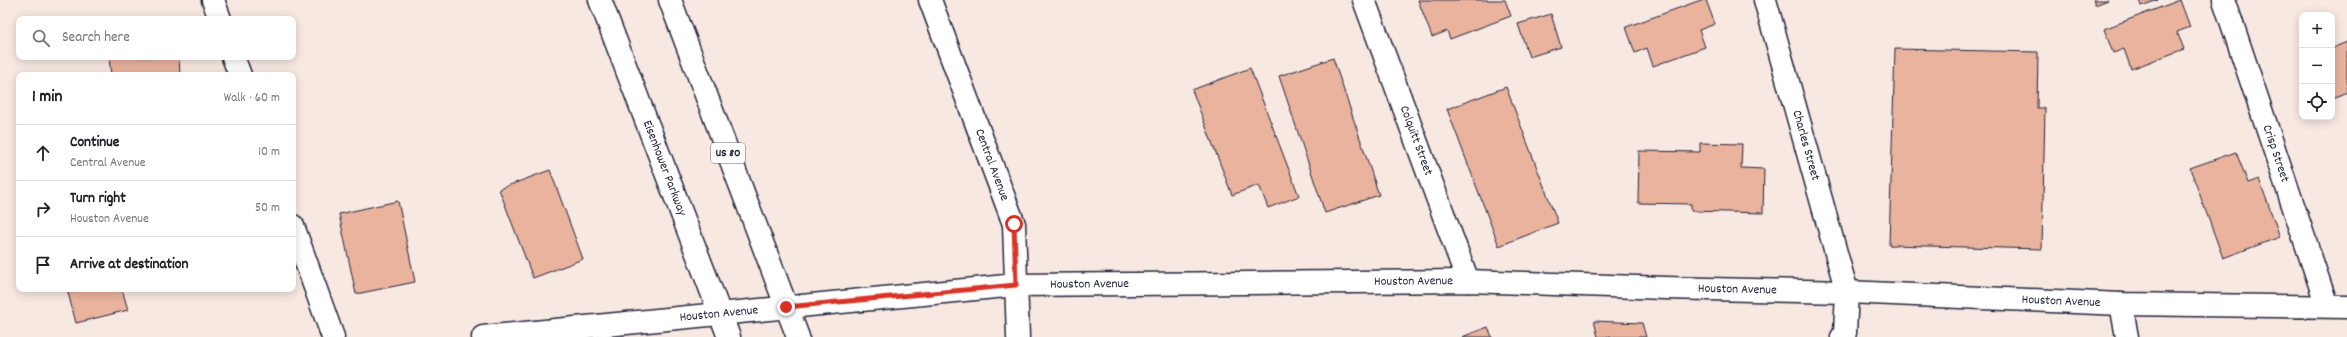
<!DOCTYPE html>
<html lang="en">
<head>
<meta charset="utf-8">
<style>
  body { margin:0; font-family:Dekko,sans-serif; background:#f6f6f6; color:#202124 }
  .controls { position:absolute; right:12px; top:12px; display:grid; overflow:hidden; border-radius:8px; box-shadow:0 2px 10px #0003 }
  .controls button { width:36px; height:36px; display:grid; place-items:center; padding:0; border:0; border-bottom:1px solid #e0e0e0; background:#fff; color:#202124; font:20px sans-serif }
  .stop { position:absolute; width:12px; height:12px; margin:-9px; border:3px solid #d93025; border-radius:50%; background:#fff }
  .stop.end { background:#d93025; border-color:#fff; box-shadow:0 1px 4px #0008 }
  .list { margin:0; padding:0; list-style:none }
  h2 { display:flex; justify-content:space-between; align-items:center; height:52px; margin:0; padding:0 16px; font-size:17px }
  h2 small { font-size:13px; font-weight:400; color:#757577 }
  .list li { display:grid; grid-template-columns:26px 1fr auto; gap:12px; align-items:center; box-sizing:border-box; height:56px; padding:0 16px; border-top:1px solid #e0e0e0 }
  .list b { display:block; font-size:15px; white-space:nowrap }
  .list p { margin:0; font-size:13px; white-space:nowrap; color:#757577 }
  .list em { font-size:13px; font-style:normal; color:#757577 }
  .icon { flex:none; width:22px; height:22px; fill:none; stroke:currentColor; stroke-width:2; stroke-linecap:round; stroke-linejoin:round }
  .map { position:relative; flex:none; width:2347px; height:337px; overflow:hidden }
  .search { position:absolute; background:#fff; box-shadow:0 2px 10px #0003; left:16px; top:16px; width:280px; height:44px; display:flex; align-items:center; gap:10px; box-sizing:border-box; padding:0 14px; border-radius:8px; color:#757577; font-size:15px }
  .panel { position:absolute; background:#fff; box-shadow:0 2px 10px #0003; left:16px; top:72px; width:280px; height:220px; border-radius:8px }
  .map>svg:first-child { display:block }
  .building { fill:#e9b39d; stroke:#22223b }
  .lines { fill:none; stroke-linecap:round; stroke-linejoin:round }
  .minor-casing { stroke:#22223b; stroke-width:25 }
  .tertiary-casing { stroke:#22223b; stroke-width:25 }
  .primary-casing { stroke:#22223b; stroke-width:25 }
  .minor { stroke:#fff; stroke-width:22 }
  .tertiary { stroke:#fff; stroke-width:22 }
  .primary { stroke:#fff; stroke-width:22 }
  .route { stroke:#d93025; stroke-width:5 }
  .labels { text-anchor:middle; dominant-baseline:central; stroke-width:3.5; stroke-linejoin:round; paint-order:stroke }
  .shield { fill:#fff; stroke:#646476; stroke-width:1 }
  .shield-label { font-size:12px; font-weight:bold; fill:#22223b }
  .street-label { font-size:13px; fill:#22223b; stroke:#fff }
</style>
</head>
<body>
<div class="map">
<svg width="2347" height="337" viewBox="0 0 2347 337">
  <rect width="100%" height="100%" fill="#f8e8e2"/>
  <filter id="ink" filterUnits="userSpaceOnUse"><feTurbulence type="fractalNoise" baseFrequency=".025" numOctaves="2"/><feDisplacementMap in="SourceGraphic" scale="8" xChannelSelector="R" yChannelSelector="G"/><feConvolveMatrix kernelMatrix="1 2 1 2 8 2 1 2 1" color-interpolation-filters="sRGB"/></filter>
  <g filter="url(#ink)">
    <g class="building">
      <polygon points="1418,0 1505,0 1511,16 1450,39 1447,31 1432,37"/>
      <polygon points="1701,0 1706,0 1715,24 1699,30 1705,47 1653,66 1647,48 1635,53 1626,27"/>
      <polygon points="2093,0 2108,0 2095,5"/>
      <polygon points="2139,0 2158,0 2141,6"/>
      <polygon points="2180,0 2190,27 2177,32 2184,49 2131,69 2124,49 2113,53 2104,29"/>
      <polygon points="1551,14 1561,47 1529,57 1518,24"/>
      <polygon points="2347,42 2347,92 2332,98 2332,48"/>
      <polygon points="1895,49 2038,52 2037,108 2045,108 2042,249 1889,245"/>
      <polygon points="109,57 179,57 180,75 111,75"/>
      <polygon points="1333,58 1379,195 1325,213 1279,76"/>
      <polygon points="1250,68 1299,196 1268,208 1259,185 1232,195 1192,90"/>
      <polygon points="1506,87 1558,223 1499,246 1447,109"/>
      <polygon points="1700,143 1742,144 1741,168 1764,169 1763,213 1691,211 1691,204 1638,203 1639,151 1700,152"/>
      <polygon points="2236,152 2248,183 2259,179 2280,237 2223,258 2190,168"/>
      <polygon points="550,170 583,259 533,278 499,189"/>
      <polygon points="398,201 415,282 356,294 339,214"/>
      <polygon points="67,289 122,289 128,310 76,323"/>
      <polygon points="1594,321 1642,323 1646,337 1598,337"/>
      <polygon points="1488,327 1492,337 1462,337"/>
    </g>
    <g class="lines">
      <defs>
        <g id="minor">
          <polyline points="213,0 220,19"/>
          <path id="s1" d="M930 0 1014 224 1018 337"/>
          <path id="s2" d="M1364 0 1468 281"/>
          <path id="s3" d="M1765 0 1847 292 1845 333 1842 337"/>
          <path id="s4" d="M2224 0 2327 306"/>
          <polyline points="233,57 240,75"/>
          <polyline points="293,226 333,337"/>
          <polyline points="2121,304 2127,337"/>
        </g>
        <g id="tertiary">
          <path id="s5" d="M483 337 1016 285 1468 281 1665 288 1847 292 2121 304 2347 307"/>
        </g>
        <g id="primary">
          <path id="s6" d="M600 0 729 337"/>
          <polyline points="670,0 798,337"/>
        </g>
      </defs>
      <use href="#minor" class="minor-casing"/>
      <use href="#tertiary" class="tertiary-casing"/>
      <use href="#primary" class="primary-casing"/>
      <use href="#minor" class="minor"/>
      <use href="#tertiary" class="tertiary"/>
      <use href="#primary" class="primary"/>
    </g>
  </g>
  <g class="lines" filter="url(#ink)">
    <polyline class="route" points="786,307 1016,285 1014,224"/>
  </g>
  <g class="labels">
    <rect class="shield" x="711" y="143" width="34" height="20" rx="3"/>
    <g class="shield-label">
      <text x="728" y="153">US 80</text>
    </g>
    <g class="street-label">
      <text stroke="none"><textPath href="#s2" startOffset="150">Colquitt Street</textPath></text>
      <text stroke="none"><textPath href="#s3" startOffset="151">Charles Street</textPath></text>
      <text stroke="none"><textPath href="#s4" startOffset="162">Crisp Street</textPath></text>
      <text stroke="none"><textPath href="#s1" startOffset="176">Central Avenue</textPath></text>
      <text stroke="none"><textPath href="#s6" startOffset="180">Eisenhower Parkway</textPath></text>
      <text stroke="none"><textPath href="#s5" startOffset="933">Houston Avenue</textPath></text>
      <text stroke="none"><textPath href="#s5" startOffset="609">Houston Avenue</textPath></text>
      <text stroke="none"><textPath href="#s5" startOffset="1257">Houston Avenue</textPath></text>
      <text stroke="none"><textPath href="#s5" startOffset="1581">Houston Avenue</textPath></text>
      <text stroke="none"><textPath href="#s5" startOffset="237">Houston Avenue</textPath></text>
    </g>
  </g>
</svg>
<div class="controls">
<button>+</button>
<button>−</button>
<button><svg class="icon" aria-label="locate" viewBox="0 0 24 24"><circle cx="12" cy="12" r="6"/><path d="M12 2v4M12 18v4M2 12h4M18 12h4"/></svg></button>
</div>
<div class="stop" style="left:1014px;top:224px"></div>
<div class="stop end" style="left:786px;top:307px"></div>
<div class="search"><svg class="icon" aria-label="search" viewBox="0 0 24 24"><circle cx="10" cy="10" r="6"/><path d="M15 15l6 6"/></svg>Search here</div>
<section class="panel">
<h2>1 min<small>Walk · 60 m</small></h2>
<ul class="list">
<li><svg class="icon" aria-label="ahead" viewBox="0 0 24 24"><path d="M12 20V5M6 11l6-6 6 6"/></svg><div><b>Continue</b><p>Central Avenue</p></div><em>10 m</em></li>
<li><svg class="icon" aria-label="right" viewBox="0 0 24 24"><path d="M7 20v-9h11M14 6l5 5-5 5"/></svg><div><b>Turn right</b><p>Houston Avenue</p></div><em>50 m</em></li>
<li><svg class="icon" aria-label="arrive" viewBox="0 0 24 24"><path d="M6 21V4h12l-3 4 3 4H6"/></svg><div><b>Arrive at destination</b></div></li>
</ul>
</section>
</div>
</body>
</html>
